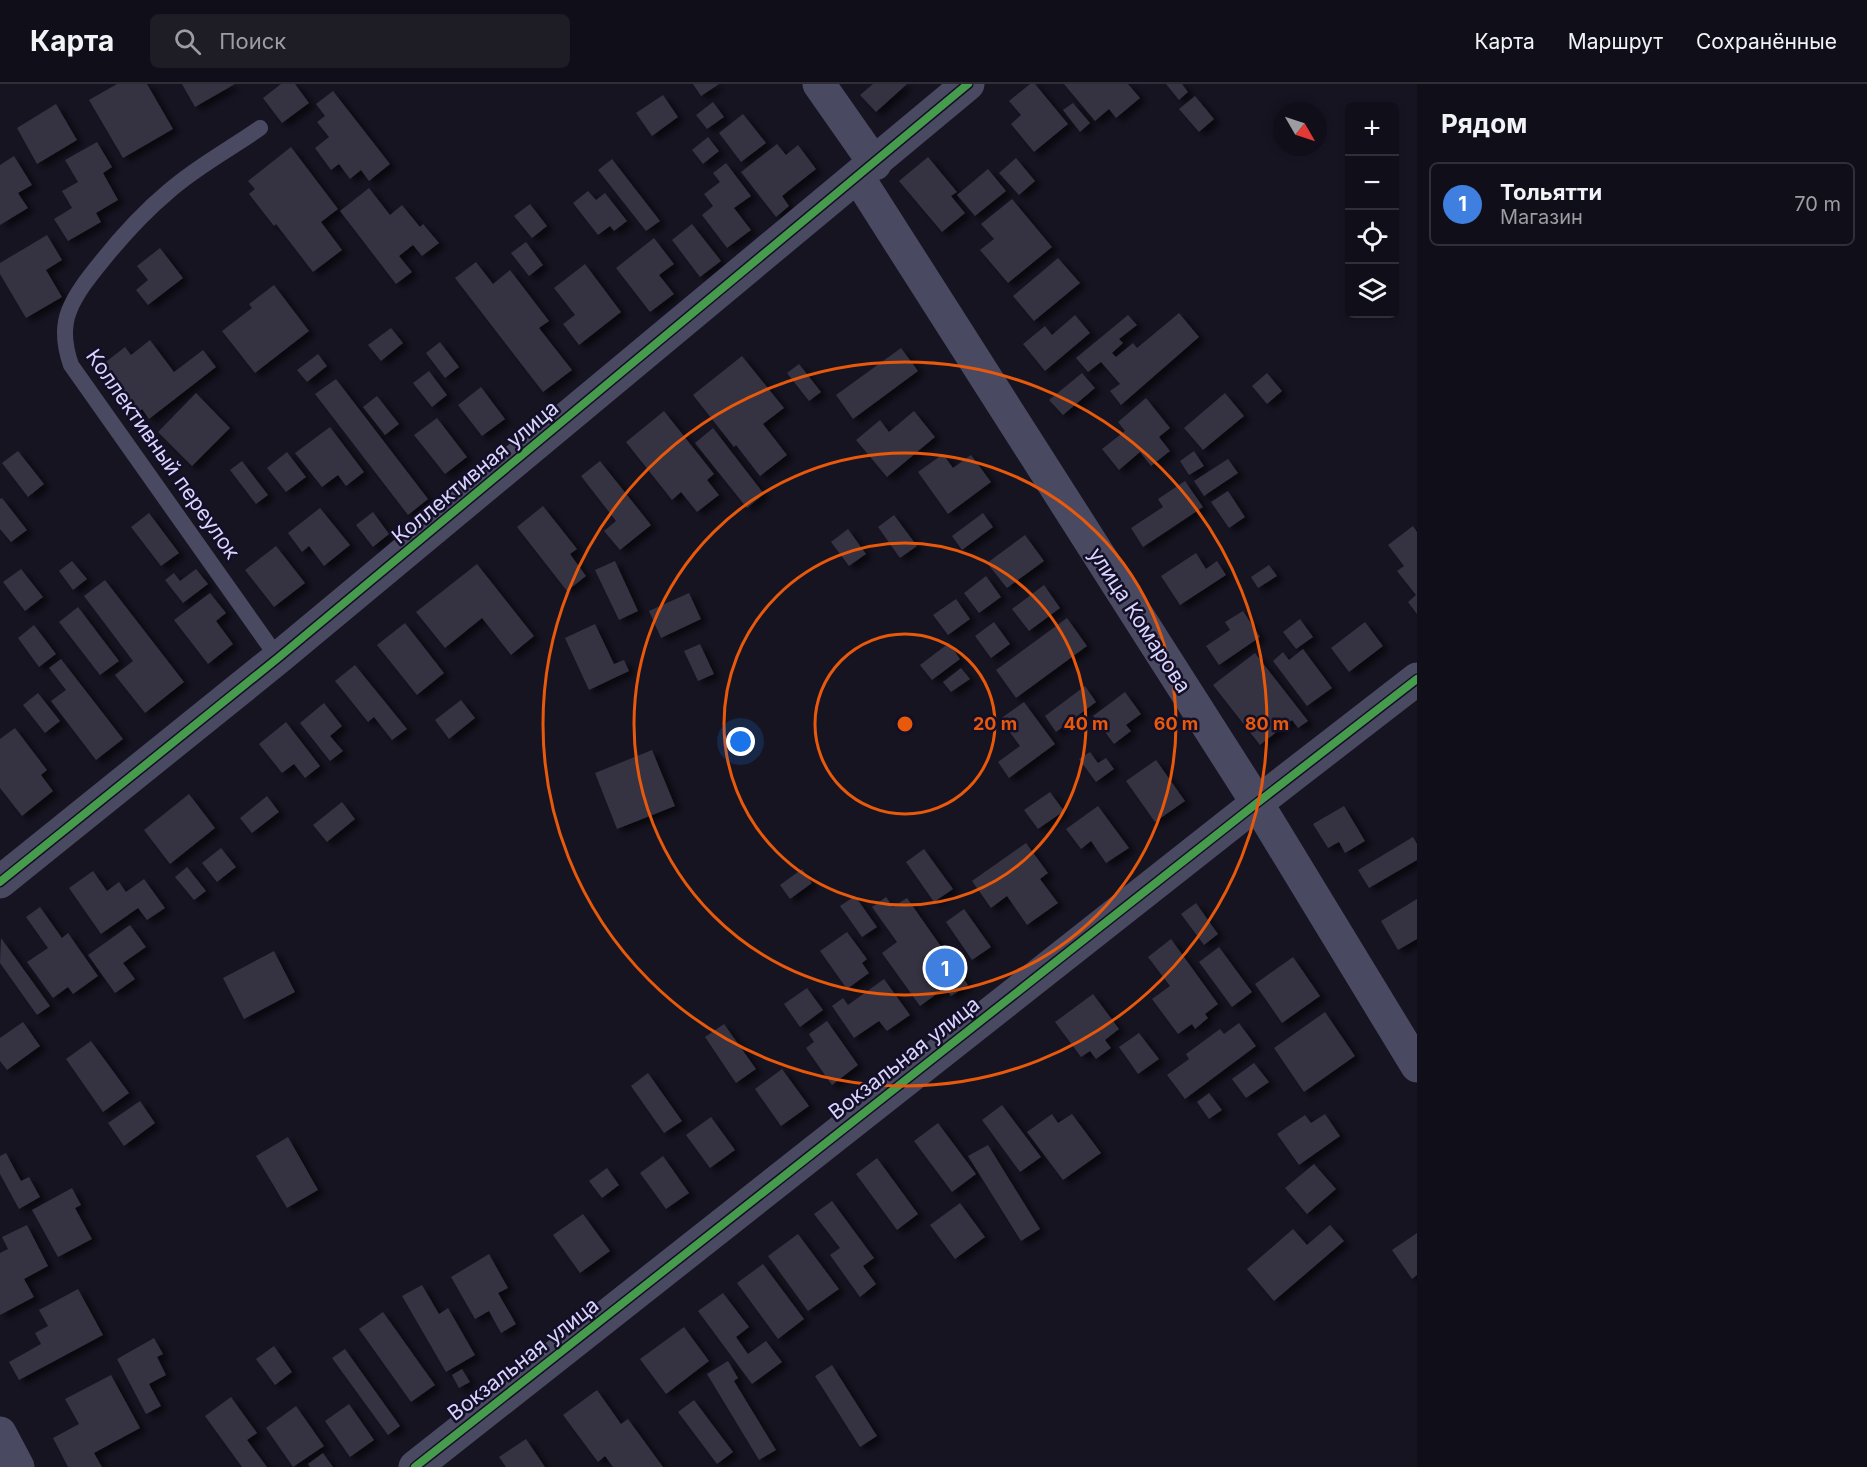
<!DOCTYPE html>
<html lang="ru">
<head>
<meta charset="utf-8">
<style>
  body { margin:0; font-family:Inter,sans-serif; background:#1e1d26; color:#f1f3f6 }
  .controls { position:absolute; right:18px; top:18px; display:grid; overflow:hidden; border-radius:9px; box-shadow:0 3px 9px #0003 }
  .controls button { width:54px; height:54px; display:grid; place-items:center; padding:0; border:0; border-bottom:2px solid #302f38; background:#100f19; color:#f1f3f6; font:30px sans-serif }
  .compass { position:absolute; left:1273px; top:18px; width:54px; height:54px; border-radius:50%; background:#100f19; box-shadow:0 3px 9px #0003; rotate:129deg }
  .you { position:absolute; left:741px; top:658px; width:21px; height:21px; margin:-15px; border:4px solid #fff; border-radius:50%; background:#1a73e8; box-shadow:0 0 0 9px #1a73e833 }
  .badge { display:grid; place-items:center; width:39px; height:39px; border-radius:50%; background:#9591b1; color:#fff; font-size:20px; font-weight:700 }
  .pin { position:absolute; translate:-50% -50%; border:3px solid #fff; box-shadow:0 2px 6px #0006 }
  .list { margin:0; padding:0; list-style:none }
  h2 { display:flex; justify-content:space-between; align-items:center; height:78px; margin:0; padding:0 24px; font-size:26px }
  h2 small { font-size:20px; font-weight:400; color:#9c9ca2 }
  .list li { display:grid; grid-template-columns:39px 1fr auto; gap:18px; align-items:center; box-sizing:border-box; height:84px; margin:0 12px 12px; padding:0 12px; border:2px solid #302f38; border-radius:9px }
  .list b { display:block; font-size:22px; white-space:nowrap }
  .list p { margin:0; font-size:20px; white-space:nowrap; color:#9c9ca2 }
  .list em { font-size:20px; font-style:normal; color:#9c9ca2 }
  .icon { flex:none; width:33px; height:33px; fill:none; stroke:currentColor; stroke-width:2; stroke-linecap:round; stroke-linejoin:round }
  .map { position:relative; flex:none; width:1417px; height:1383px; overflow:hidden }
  header { display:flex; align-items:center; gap:36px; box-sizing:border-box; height:84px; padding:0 30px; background:#100f19; border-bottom:2px solid #302f38 }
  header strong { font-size:28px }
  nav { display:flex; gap:33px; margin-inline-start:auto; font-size:21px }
  .search { width:420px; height:54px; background:#1e1d26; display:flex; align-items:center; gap:15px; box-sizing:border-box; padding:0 21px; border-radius:9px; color:#9c9ca2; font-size:22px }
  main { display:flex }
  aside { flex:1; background:#100f19 }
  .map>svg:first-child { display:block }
  .building { fill:#343243; filter:url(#shadow) }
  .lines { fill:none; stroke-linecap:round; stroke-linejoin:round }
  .lane { stroke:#4a4962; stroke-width:16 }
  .street { stroke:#4a4962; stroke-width:33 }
  .cycleway-casing { stroke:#130f26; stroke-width:11 }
  .cycleway { stroke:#469c4c; stroke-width:8 }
  .ring { fill:none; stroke:#e8590c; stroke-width:3 }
  .labels { text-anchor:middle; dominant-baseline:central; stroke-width:5; stroke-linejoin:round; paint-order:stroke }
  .street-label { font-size:21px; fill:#d9d4ff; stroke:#130f26 }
  .centre { fill:#e8590c; stroke:#130f26; stroke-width:3 }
  .ring-label { font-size:18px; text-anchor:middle; font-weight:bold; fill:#e8590c; stroke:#130f26; stroke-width:5; stroke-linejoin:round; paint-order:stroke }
</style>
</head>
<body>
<header>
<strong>Карта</strong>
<div class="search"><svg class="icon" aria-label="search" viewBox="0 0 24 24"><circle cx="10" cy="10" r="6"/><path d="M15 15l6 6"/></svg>Поиск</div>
<nav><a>Карта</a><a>Маршрут</a><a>Сохранённые</a></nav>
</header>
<main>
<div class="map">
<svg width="1417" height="1383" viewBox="0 0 1417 1383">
  <defs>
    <filter id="shadow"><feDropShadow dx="6" dy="4" stdDeviation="3" flood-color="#0009"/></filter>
  </defs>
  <rect width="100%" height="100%" fill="#161421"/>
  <g class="building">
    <polygon points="117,0 147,0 173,45 123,74 89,16"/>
    <polygon points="182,0 235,0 195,23"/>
    <polygon points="281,0 295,0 309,19 282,39 263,14"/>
    <polygon points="693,0 719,0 701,12"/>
    <polygon points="873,0 907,0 876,28 860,11"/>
    <polygon points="1030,0 1035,0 1068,40 1034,68 1011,40 1021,31 1009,17"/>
    <polygon points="1064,0 1128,0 1140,14 1116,34 1109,25 1095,37"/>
    <polygon points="1166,0 1182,0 1188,8 1179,16"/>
    <polygon points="333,7 390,80 369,97 361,86 350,95 339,80 331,86 315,64 329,53 317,38 325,32 316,20"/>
    <polygon points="663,11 678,33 652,52 636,29"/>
    <polygon points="1195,12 1214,35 1199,48 1179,25"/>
    <polygon points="713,18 724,33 707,45 696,31"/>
    <polygon points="1073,19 1090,39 1080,48 1063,26"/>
    <polygon points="56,20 77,56 37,80 17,44"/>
    <polygon points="743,30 766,59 741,78 719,49"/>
    <polygon points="708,53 719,67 703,80 692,66"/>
    <polygon points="97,58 112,83 103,89 118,116 96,129 101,138 68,157 54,135 72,124 62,107 78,98 65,76"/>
    <polygon points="777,60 786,71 798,61 816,85 782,112 789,122 776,133 741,88"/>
    <polygon points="291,63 338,125 321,138 342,166 313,188 276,140 274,142 249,110 255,105 248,97"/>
    <polygon points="14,72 32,101 18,109 28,124 0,141 0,81"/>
    <polygon points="928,73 957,108 951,112 965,129 942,148 899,97"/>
    <polygon points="1016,74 1035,97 1019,111 999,89"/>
    <polygon points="612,75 660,137 646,147 598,86"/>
    <polygon points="726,79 751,112 734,124 751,146 727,164 702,131 713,122 704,110 720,98 713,89"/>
    <polygon points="988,85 1006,107 975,132 957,111"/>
    <polygon points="369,104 390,131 402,121 420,143 423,140 439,159 422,172 413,161 399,172 412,188 396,200 340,127"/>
    <polygon points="588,107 596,116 605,109 627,137 614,147 610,142 598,151 573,119"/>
    <polygon points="1012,115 1052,163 1008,199 980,166 994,155 981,140"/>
    <polygon points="530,120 547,142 532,154 514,132"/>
    <polygon points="692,140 721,177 700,193 672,156"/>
    <polygon points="47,151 62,176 46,186 62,213 26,234 0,190 0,179"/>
    <polygon points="654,154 674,180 659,191 674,210 650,228 616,184"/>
    <polygon points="526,158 543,181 529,192 511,169"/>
    <polygon points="160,164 183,194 148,221 136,206 148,196 137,182"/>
    <polygon points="1058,174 1080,199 1034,237 1013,212"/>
    <polygon points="476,178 493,200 510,186 549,237 539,244 572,286 543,308 455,194"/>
    <polygon points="585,180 621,228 579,261 563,240 575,231 554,204"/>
    <polygon points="274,201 309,247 255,289 222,247 252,224 249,220"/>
    <polygon points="1179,229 1199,253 1121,321 1110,307 1120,300 1101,278 1088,288 1076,274 1128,231 1137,241 1119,255 1123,259 1112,269 1116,273 1133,259 1137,264"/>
    <polygon points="1075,231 1090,249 1045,287 1023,260 1045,242 1052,251"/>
    <polygon points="391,244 403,259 381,277 368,261"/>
    <polygon points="150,256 174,288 203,266 216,283 149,335 142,325 135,331 98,284 125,263 131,271"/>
    <polygon points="440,258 459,283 445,294 426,269"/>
    <polygon points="901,264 918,287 853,335 836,311"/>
    <polygon points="318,270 327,282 307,298 297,286"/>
    <polygon points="742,272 784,324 763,340 787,371 760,392 736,361 734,363 693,311"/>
    <polygon points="799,280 821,308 809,317 787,289"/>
    <polygon points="429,287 447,311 432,323 413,299"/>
    <polygon points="1082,289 1095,304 1063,331 1049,316"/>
    <polygon points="1267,289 1282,307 1267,320 1252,302"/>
    <polygon points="336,295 428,415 408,431 315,310"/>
    <polygon points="481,303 505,335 482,352 458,321"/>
    <polygon points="196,309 230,344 192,382 158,348"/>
    <polygon points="1225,309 1244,332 1203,366 1184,344"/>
    <polygon points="377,312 399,340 385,351 363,323"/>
    <polygon points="1146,314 1170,344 1159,353 1170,367 1151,382 1140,368 1119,386 1102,365 1125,347 1118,338"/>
    <polygon points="664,327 714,390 707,396 719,411 697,428 681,408 672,416 626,358"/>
    <polygon points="914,327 935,353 887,393 856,356 880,336 889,348"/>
    <polygon points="437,334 467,373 445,390 414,351"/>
    <polygon points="330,343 364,388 346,402 338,391 322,403 295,369"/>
    <polygon points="713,344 764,410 747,424 695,359"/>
    <polygon points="18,367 44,400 28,413 2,379"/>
    <polygon points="1194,367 1204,382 1189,391 1180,377"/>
    <polygon points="287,368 306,393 286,408 267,384"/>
    <polygon points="943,370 953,384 971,371 991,398 948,430 918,388"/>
    <polygon points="1228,375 1238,389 1204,412 1194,397"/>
    <polygon points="242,377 268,411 256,420 230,386"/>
    <polygon points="600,377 651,441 620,466 604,447 616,437 581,392"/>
    <polygon points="1185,397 1203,423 1143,463 1131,444 1163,423 1158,415"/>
    <polygon points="1228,407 1245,433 1229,444 1211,418"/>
    <polygon points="2,414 27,446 11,458 0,445 0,415"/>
    <polygon points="543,422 577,465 570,470 586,492 567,507 517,443"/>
    <polygon points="320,424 350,461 324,482 309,462 302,468 288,449"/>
    <polygon points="373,428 389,450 373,463 356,441"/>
    <polygon points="149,429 179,469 161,482 131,443"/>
    <polygon points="983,429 993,443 962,466 952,452"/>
    <polygon points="894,431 917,462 900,474 878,443"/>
    <polygon points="1413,442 1417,448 1417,530 1408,518 1416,511 1397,487 1404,482 1388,461"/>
    <polygon points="848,445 866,470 849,482 831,458"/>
    <polygon points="1025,451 1044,477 1007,504 987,479"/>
    <polygon points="276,462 305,499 274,523 245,486"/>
    <polygon points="1196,469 1206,485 1217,477 1226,491 1180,521 1161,492"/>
    <polygon points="72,477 87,495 73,506 59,487"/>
    <polygon points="615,477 638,527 619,536 595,486"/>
    <polygon points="477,480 534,552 511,571 482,534 445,564 416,528"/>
    <polygon points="1269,481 1277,492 1258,504 1251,493"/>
    <polygon points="21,485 43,513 25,527 3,498"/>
    <polygon points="196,485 208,500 183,519 165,496 174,489 180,497"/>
    <polygon points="986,492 1001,513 979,529 964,509"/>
    <polygon points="105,496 184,598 145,629 115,591 133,577 84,512"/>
    <polygon points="1044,501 1060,524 1029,547 1012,525"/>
    <polygon points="210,509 226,529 216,537 233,560 208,580 174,536"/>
    <polygon points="689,509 701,535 661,554 649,527"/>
    <polygon points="956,515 970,535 948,551 933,531"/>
    <polygon points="78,523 119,577 100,591 59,538"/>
    <polygon points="1243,527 1260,553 1219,581 1206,562 1230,546 1225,538"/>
    <polygon points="1067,534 1087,562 1016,614 996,586"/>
    <polygon points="1300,535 1313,553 1296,565 1283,548"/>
    <polygon points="994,538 1010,560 991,574 975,552"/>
    <polygon points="1365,538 1383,562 1349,588 1331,564"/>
    <polygon points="405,539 444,589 417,611 377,561"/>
    <polygon points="595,540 614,580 624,576 629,587 589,606 565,554"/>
    <polygon points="34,541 56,570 39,583 18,554"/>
    <polygon points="949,559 960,575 932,596 920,581"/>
    <polygon points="700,560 714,590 698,597 684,567"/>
    <polygon points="1303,565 1332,604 1307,622 1273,577 1283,568 1289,576"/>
    <polygon points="1255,569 1308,637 1298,644 1292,636 1260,661 1213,601"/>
    <polygon points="61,575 123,655 96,676 51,617 66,606 49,584"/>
    <polygon points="355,581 407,645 392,656 374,633 368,638 335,597"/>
    <polygon points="961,584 970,595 951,608 943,598"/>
    <polygon points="1085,602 1096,618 1056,648 1045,632"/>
    <polygon points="1125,608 1141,630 1126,641 1131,647 1114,660 1093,632"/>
    <polygon points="38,609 60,637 45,649 23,621"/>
    <polygon points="461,616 475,634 449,655 435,636"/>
    <polygon points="1024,618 1055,660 1009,694 998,678 1020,662 1000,635"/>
    <polygon points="324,619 342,642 330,652 343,667 330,677 300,639"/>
    <polygon points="286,638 320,682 305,694 294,680 282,689 259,660"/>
    <polygon points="15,644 47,686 41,691 53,707 22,732 0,704 0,655"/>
    <polygon points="652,666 675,722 617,745 595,689"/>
    <polygon points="1090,668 1098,679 1106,674 1114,685 1096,698 1079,675"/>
    <polygon points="1156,676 1185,717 1155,738 1126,697"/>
    <polygon points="1050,708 1064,727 1038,745 1024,726"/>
    <polygon points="189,710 215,744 170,780 144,746"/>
    <polygon points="267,712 279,728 252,749 240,734"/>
    <polygon points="342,718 355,735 327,758 313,741"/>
    <polygon points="1098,722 1129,764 1106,779 1091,757 1081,765 1066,745"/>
    <polygon points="1344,722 1365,757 1345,769 1339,758 1328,764 1313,740"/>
    <polygon points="1413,753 1417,760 1417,776 1369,804 1358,786"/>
    <polygon points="1026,759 1048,789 1040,795 1058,819 1027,841 1007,812 991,824 972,797"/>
    <polygon points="221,764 236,783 217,798 202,779"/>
    <polygon points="924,765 953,805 934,818 906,778"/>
    <polygon points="187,783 206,807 194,816 175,793"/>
    <polygon points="802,785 812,799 790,815 780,801"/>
    <polygon points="93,787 107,807 119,798 126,808 144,795 165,824 147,836 138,824 101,850 69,804"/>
    <polygon points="855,812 877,843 862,853 840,822"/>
    <polygon points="886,813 893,823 907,814 968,901 951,912 945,904 920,922 882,869 897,858 872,823"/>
    <polygon points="1417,815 1417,855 1398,866 1381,837"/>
    <polygon points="1196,819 1218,850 1204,861 1181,830"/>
    <polygon points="40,823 62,854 68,849 98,892 73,910 68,903 53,914 27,878 48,864 26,833"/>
    <polygon points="964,825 991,863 972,876 946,838"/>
    <polygon points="130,841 146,863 123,879 135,895 115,909 88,871"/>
    <polygon points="847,848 867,875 862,879 869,889 847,905 820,867"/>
    <polygon points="1,854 50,922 37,931 0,879"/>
    <polygon points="1171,855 1218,920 1205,930 1208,934 1195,945 1192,940 1178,950 1152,915 1170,902 1148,873"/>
    <polygon points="1219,863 1252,908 1232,923 1199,878"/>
    <polygon points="274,867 295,908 244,935 223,894"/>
    <polygon points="1293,873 1320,912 1282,939 1255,900"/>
    <polygon points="884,895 910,931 887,947 879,937 854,954 832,922 843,914 848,921"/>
    <polygon points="807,904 823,926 800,943 784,920"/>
    <polygon points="1093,910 1119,945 1105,956 1111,964 1096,975 1090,967 1081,973 1055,938"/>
    <polygon points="1325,928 1355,972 1304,1008 1274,964"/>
    <polygon points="827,937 858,981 832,1001 806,964 814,958 809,950"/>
    <polygon points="23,938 40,962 7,986 0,977 0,954"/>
    <polygon points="1239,939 1256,962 1185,1015 1167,991 1189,975 1186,970 1220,945 1224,950"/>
    <polygon points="724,940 756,985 736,999 705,953"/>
    <polygon points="1139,949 1159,975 1138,990 1119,963"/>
    <polygon points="91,957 129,1009 103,1028 66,975"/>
    <polygon points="1254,979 1269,998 1246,1014 1232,995"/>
    <polygon points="782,985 809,1022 781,1042 755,1005"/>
    <polygon points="648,989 682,1037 664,1049 631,1002"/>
    <polygon points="1209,1009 1222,1026 1209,1035 1197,1018"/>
    <polygon points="140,1017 155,1039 124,1062 108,1039"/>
    <polygon points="1002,1021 1041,1073 1020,1088 982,1036"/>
    <polygon points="1052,1030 1058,1039 1072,1030 1101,1069 1063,1096 1027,1048"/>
    <polygon points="1325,1030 1340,1052 1299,1081 1277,1050 1305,1031 1311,1039"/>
    <polygon points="711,1033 735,1066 710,1084 686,1051"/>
    <polygon points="938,1039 976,1090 952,1108 914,1057"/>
    <polygon points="288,1053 318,1106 287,1124 256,1072"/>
    <polygon points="988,1061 1040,1145 1021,1157 968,1072"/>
    <polygon points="6,1069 21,1097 29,1093 40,1113 19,1125 0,1090 0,1072"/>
    <polygon points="663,1072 689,1109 666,1125 640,1089"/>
    <polygon points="877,1074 918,1130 897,1146 856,1090"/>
    <polygon points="1314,1080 1336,1105 1307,1130 1285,1104"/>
    <polygon points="607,1084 619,1101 602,1114 589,1097"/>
    <polygon points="72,1104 81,1121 75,1124 92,1155 58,1173 32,1126"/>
    <polygon points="832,1117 874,1174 863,1182 876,1200 860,1213 830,1171 840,1164 814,1130"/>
    <polygon points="960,1119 985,1153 955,1175 930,1141"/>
    <polygon points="583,1130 610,1167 580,1189 553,1151"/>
    <polygon points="27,1141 48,1182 24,1195 34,1213 0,1231 0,1169 8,1165 2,1153"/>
    <polygon points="1330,1141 1344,1157 1274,1217 1247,1185 1293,1145 1307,1161"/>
    <polygon points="1417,1149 1417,1191 1412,1195 1392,1166"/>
    <polygon points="798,1150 839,1205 808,1227 768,1172"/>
    <polygon points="489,1170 508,1204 498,1209 516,1240 501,1249 489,1227 475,1235 451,1193"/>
    <polygon points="763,1180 804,1235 778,1255 737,1199"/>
    <polygon points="422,1201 439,1230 448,1224 475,1271 446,1288 402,1212"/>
    <polygon points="78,1205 103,1251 19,1296 9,1278 41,1260 35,1249 48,1242 39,1226"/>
    <polygon points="723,1209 749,1243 736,1253 748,1270 766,1257 782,1278 752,1300 698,1227"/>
    <polygon points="383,1228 435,1301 411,1318 359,1245"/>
    <polygon points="684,1243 709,1277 666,1310 640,1275"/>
    <polygon points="154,1254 163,1270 157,1273 166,1291 149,1300 161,1322 146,1330 117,1275"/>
    <polygon points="274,1262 292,1288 275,1301 256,1275"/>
    <polygon points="345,1265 400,1342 388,1351 332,1274"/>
    <polygon points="728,1277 738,1294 734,1297 776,1366 759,1376 707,1290"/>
    <polygon points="832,1281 877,1352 860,1363 815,1292"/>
    <polygon points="462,1285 470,1298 459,1304 452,1291"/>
    <polygon points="111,1291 140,1344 94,1369 102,1383 68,1383 53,1354 79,1340 65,1315"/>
    <polygon points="597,1306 621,1340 628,1335 663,1383 613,1383 605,1372 598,1378 563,1331"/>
    <polygon points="231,1313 257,1349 247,1356 267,1383 242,1383 205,1332"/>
    <polygon points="694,1316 733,1368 717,1380 678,1328"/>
    <polygon points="349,1320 374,1356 350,1373 325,1337"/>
    <polygon points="296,1322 324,1362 293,1383 266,1344"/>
    <polygon points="526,1355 545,1383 506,1383 499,1373"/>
    <polygon points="323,1369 333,1383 310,1383 308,1380"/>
  </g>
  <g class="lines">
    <path class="lane" d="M260 44C230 65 196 83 169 107 144 128 122 152 102 177 89 193 76 209 69 227 62 245 65 264 71 281L278 574"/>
    <g class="street">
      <polyline points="819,0 875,80"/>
      <polyline points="858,93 1257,719 1417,982"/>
      <polyline points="0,798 278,574 968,0"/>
      <polyline points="0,1349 18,1383"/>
      <polyline points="415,1383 1257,719 1417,595"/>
    </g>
    <defs>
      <g id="cycleway">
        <polyline points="0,798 278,574 968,0"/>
        <polyline points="415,1383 1257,719 1417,595"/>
      </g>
    </defs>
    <use href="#cycleway" class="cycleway-casing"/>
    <use href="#cycleway" class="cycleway"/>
  </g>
  <g class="ring">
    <circle cx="905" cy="640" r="90"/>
    <circle cx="905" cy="640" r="181"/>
    <circle cx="905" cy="640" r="271"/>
    <circle cx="905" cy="640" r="362"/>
  </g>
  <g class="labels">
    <g class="street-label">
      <text transform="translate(163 370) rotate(55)">Коллективный переулок</text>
      <text transform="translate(475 388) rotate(-40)">Коллективная улица</text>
      <text transform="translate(1140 536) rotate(57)">улица Комарова</text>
      <text transform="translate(904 974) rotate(-38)">Вокзальная улица</text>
      <text transform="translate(523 1275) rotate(-38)">Вокзальная улица</text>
    </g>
  </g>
  <circle cx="905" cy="640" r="9" class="centre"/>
  <g class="ring-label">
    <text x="995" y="646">20 m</text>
    <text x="1086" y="646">40 m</text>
    <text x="1176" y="646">60 m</text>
    <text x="1267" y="646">80 m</text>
  </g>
</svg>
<div class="controls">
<button>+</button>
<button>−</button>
<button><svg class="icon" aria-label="locate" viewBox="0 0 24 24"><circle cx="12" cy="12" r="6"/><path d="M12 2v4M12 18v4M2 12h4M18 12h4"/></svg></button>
<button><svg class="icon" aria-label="layers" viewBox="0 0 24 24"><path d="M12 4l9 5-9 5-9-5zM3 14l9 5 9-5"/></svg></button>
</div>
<svg class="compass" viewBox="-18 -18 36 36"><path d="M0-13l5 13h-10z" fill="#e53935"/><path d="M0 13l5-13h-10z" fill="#9c9ca2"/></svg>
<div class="you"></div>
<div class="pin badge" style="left:945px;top:884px;background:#3f7fe0">1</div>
</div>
<aside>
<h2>Рядом<small></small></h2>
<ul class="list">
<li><span class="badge" style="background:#3f7fe0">1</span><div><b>Тольятти</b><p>Магазин</p></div><em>70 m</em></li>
</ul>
</aside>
</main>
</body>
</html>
